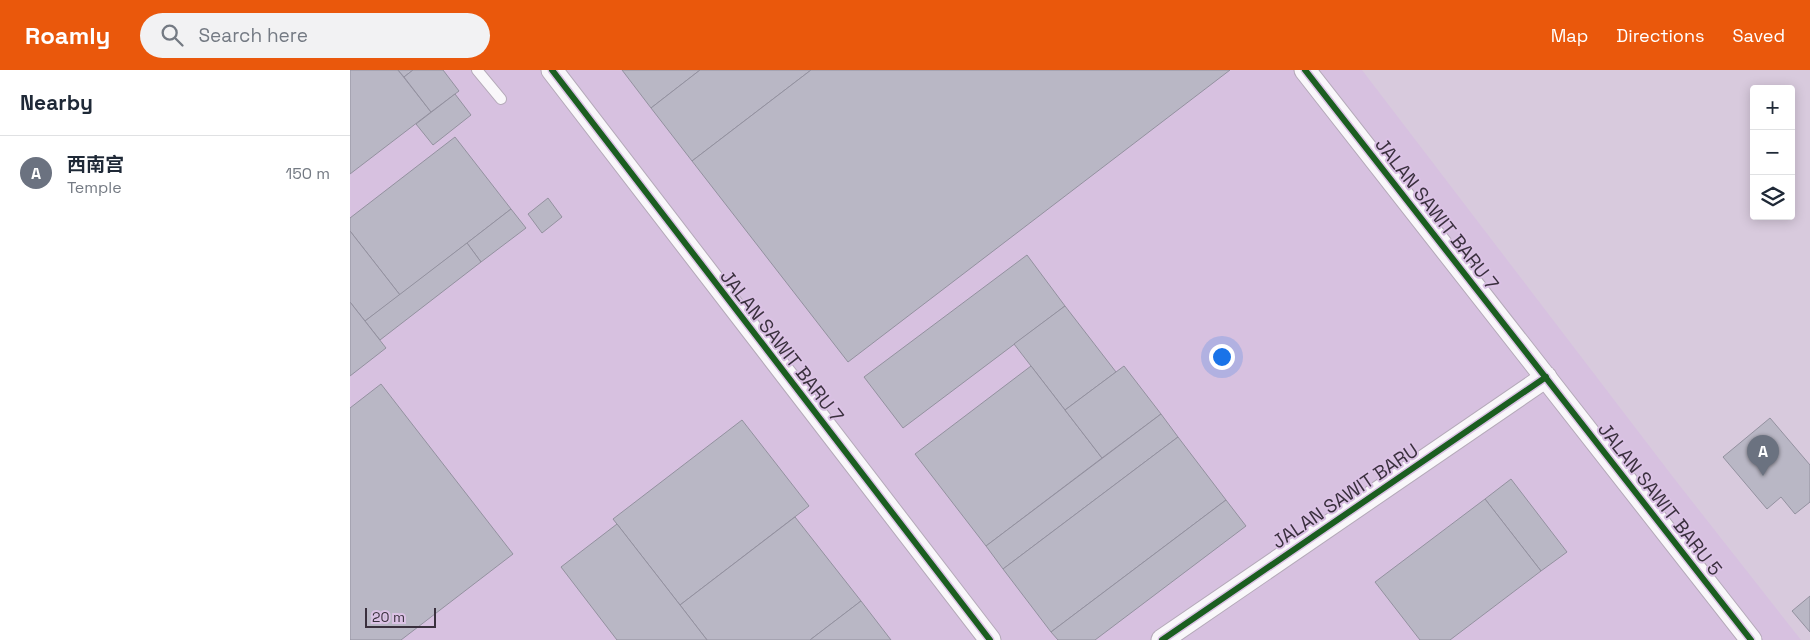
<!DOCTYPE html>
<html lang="en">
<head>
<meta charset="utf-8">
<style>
  body { margin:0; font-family:"Space Grotesk","Noto Sans SC",sans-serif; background:#f2f2f3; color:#1f2937 }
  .controls { position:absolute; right:15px; top:15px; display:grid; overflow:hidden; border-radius:5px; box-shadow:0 2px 12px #0003 }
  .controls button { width:45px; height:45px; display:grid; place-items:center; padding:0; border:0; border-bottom:1px solid #e0e1e3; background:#fff; color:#1f2937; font:25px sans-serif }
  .scale { position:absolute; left:15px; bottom:12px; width:71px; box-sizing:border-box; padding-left:5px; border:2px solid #3a303e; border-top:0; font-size:14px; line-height:18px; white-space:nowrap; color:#3a303e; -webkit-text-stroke:4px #dbc2e5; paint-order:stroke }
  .you { position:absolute; left:871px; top:286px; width:18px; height:18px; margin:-12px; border:4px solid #fff; border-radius:50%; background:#1a73e8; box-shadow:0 0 0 8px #1a73e833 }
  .badge { display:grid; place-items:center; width:32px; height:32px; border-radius:50%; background:#ea580c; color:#fff; font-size:16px; font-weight:700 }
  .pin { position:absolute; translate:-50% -41px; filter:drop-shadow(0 1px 2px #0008) }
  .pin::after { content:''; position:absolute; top:26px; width:18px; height:15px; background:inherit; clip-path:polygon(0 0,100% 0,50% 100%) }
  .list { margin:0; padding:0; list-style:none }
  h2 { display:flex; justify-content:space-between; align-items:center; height:65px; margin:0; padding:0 20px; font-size:21px }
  h2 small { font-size:16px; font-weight:400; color:#747a83 }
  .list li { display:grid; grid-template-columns:32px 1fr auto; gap:15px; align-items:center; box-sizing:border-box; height:75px; padding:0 20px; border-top:1px solid #e0e1e3 }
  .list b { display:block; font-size:19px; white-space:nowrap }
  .list p { margin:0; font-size:16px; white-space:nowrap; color:#747a83 }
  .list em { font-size:16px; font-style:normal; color:#747a83 }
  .icon { flex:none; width:28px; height:28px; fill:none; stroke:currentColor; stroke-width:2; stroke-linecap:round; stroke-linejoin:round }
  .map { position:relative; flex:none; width:1460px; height:570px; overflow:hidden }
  header { display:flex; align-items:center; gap:30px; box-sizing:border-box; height:70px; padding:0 25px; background:#ea580c; color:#fff }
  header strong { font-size:24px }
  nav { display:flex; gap:28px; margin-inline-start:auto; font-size:18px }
  .search { width:350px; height:45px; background:#f2f2f3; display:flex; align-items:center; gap:12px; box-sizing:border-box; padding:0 18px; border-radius:28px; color:#747a83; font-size:19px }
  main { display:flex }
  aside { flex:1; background:#fff }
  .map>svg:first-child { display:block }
  .built { fill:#d7c1e0 }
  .building { fill:#b9b7c5; stroke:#93919f }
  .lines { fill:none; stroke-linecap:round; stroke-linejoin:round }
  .lane-casing { stroke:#b4a9b8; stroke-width:12 }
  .street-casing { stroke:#b4a9b8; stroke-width:23 }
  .lane { stroke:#f9f7fa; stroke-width:10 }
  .street { stroke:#f9f7fa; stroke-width:21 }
  .cycleway-casing { stroke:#dbc2e5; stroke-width:9 }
  .cycleway { stroke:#1b5e20; stroke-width:6 }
  .labels { text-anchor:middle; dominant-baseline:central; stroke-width:4; stroke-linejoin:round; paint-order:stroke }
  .street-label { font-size:19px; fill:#3a303e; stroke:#dbc2e5 }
</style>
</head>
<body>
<header>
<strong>Roamly</strong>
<div class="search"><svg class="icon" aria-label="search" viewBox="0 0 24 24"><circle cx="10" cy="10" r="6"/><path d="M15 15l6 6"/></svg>Search here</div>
<nav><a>Map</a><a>Directions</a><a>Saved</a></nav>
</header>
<main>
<aside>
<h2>Nearby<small></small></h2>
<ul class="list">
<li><span class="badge" style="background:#6b7280">A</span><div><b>西南宫</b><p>Temple</p></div><em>150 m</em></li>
</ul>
</aside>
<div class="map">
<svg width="1460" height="570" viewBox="0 0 1460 570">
  <rect width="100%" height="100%" fill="#d8cadd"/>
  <polygon class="built" points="0,0 1012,0 1323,407 1451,570 0,570"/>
  <g class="building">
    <polygon points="0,0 48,0 81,42 0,104"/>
    <polygon points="48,0 63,0 54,7"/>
    <polygon points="63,0 93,0 109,21 81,42 54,7"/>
    <polygon points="272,0 350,0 301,38"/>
    <polygon points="350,0 461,0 342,91 301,38"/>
    <polygon points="461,0 880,0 498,292 342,91"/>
    <polygon points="105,24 121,45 83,75 66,54"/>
    <polygon points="105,67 161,139 50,225 0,161 0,148"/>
    <polygon points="198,128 212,147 192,163 178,144"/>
    <polygon points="161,139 176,158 131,192 117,173"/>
    <polygon points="0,161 50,225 15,251 0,232"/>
    <polygon points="117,173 131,192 30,270 15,251"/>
    <polygon points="677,185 715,236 553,358 514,307"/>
    <polygon points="0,232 36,278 0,306"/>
    <polygon points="715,236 766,302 715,340 664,274"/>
    <polygon points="681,296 752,388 636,476 565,384"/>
    <polygon points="774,296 811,344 752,388 715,340"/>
    <polygon points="31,314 163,484 51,570 0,570 0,338"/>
    <polygon points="811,344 828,367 653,499 636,476"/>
    <polygon points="1420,348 1460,395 1460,432 1445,444 1431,427 1417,439 1373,387"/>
    <polygon points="392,350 459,436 330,535 263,449"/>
    <polygon points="828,367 876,430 701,562 653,499"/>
    <polygon points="1161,409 1217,482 1191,501 1135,429"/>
    <polygon points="1135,429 1191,501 1100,570 1070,570 1025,512"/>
    <polygon points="876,430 896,456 745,570 708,570 701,562"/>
    <polygon points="445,447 511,531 460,570 357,570 330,535"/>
    <polygon points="267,454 330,535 357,570 267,570 211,497"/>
    <polygon points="1460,526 1460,562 1442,541"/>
    <polygon points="511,531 541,570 460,570"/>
  </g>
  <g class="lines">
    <defs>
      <polyline id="lane" points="127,0 151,29"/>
      <g id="street">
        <polyline points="202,0 640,570"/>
        <polyline points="955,0 1401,570"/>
        <polyline points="812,570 1196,307"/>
      </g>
    </defs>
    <use href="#lane" class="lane-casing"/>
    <use href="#street" class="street-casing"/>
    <use href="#lane" class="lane"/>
    <use href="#street" class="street"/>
    <defs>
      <g id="cycleway">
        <polyline points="202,0 640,570"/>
        <polyline points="955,0 1401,570"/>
        <polyline points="812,570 1196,307"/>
      </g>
    </defs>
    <use href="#cycleway" class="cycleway-casing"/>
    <use href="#cycleway" class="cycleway"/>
  </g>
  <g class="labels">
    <g class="street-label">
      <text transform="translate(1087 144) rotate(52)">JALAN SAWIT BARU 7</text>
      <text transform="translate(432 276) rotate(52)">JALAN SAWIT BARU 7</text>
      <text transform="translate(995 426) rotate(-34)">JALAN SAWIT BARU</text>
      <text transform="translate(1310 429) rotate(52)">JALAN SAWIT BARU 5</text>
    </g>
  </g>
</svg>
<div class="controls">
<button>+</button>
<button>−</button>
<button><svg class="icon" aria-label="layers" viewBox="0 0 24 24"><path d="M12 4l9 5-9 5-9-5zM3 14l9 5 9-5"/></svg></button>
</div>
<div class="scale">20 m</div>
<div class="you"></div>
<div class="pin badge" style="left:1413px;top:406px;background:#6b7280">A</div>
</div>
</main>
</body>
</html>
